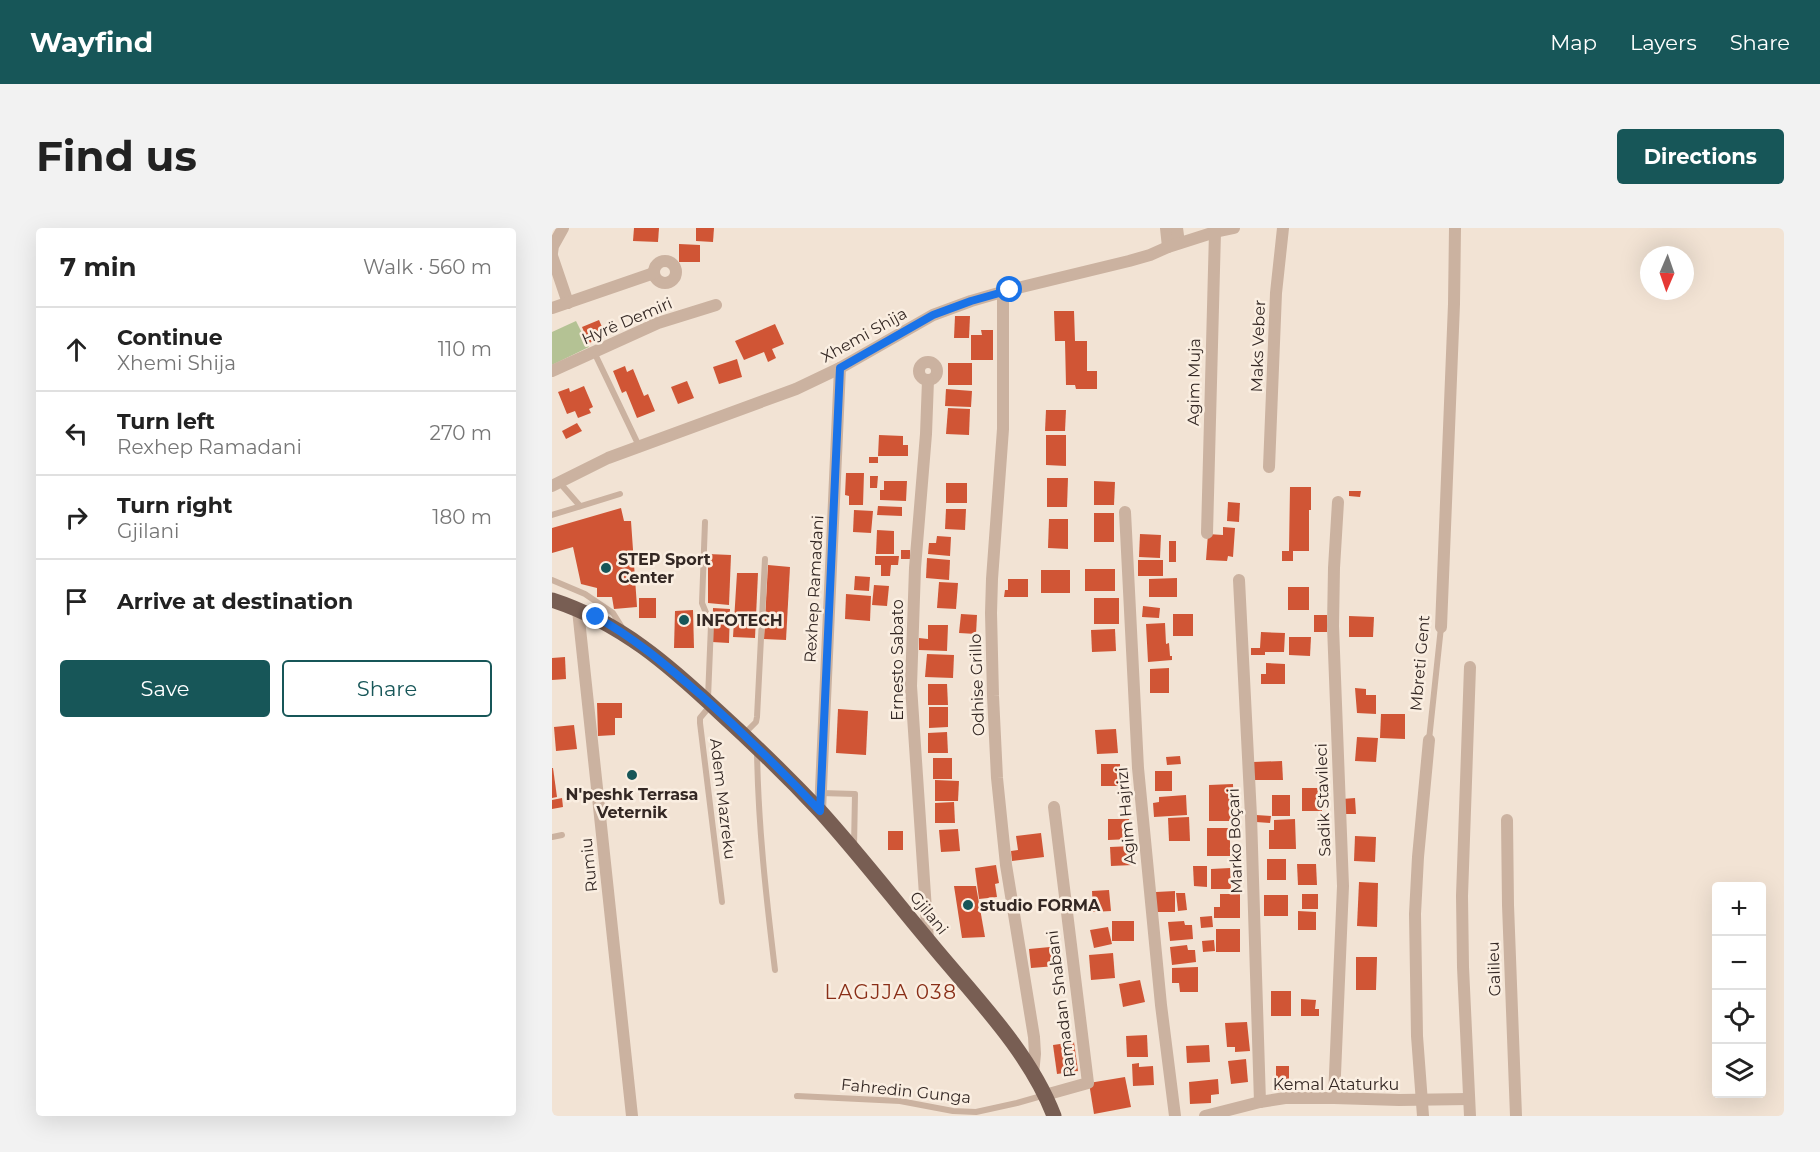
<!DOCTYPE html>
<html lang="en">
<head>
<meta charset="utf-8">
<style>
  body { margin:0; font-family:Montserrat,sans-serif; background:#f2f2f2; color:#222 }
  .controls { position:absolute; right:18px; bottom:18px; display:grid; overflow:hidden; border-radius:6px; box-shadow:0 6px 24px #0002 }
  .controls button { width:54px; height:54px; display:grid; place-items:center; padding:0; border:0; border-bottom:2px solid #e0e0e0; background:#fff; color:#222; font:30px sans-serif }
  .compass { position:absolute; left:1088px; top:18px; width:54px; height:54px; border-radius:50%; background:#fff; box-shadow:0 6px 24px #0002; rotate:182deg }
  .stop { position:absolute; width:18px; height:18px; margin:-14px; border:4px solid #1a73e8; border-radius:50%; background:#fff }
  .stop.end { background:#1a73e8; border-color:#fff; box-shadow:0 2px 6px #0008 }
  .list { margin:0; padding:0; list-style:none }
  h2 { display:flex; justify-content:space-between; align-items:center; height:78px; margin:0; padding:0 24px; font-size:26px }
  h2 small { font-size:20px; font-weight:400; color:#767676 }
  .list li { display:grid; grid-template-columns:39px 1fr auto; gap:18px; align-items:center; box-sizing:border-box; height:84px; padding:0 24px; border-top:2px solid #e0e0e0 }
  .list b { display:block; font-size:22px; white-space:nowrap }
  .list p { margin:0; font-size:20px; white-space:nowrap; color:#767676 }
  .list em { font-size:20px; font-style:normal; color:#767676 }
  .actions { display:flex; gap:12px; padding:18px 24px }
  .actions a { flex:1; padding:14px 0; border:2px solid #175658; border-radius:6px; text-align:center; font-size:21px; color:#175658 }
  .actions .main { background:#175658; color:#fff }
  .icon { flex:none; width:33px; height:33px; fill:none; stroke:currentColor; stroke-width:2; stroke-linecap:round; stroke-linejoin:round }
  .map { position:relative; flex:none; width:1232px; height:888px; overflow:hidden; border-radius:6px }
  header { display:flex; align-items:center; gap:36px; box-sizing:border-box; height:84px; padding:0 30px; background:#175658; color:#fff }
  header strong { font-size:28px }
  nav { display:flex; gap:33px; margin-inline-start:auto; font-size:21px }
  .intro { display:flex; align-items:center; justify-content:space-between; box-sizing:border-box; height:144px; padding:0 36px }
  h1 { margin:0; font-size:42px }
  .button { padding:15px 27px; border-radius:6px; background:#175658; color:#fff; font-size:21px; font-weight:700 }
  main { display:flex; gap:36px; padding:0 36px }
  aside { flex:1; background:#fff; border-radius:6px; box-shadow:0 6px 24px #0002 }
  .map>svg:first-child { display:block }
  .green { fill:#b4c294 }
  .building { fill:#d05535 }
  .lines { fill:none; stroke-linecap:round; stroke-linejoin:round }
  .lane { stroke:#cbb2a0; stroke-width:6 }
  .street { stroke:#cbb2a0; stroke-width:12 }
  .primary { stroke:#785e53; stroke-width:15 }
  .route { stroke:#1a73e8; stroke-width:8 }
  .poi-dot { fill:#175658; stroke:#faeee1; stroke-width:2 }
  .labels { text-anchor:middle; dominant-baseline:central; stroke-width:5; stroke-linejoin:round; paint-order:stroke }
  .street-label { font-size:16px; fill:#342824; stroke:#faeee1 }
  .poi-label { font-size:16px; font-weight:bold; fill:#342824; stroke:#faeee1; text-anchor:start }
  .quarter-label { font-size:20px; letter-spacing:1.5px; fill:#892e17; stroke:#faeee1 }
</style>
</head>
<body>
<header>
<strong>Wayfind</strong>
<nav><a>Map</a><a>Layers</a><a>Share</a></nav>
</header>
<div class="intro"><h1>Find us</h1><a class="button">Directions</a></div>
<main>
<aside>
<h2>7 min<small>Walk · 560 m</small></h2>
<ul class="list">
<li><svg class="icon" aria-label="ahead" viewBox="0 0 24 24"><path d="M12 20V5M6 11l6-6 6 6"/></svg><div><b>Continue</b><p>Xhemi Shija</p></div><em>110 m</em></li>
<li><svg class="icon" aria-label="left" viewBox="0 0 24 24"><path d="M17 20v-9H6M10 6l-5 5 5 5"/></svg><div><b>Turn left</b><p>Rexhep Ramadani</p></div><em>270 m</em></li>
<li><svg class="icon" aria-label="right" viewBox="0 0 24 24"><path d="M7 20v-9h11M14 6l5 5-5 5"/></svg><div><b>Turn right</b><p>Gjilani</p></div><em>180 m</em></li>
<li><svg class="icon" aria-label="arrive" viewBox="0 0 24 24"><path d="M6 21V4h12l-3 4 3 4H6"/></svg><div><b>Arrive at destination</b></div></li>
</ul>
<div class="actions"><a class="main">Save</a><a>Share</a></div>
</aside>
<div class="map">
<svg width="1232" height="888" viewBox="0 0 1232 888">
  <rect width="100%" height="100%" fill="#f2e3d4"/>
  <polygon class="green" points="24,93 37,119 0,137 0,104"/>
  <g class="building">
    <polygon points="82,0 107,0 106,14 81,13"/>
    <polygon points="144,0 162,0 161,14 144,13"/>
    <polygon points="127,16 148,17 148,34 127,34"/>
    <polygon points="502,83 522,83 523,113 535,113 535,143 545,143 545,161 524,161 523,157 514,157 513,113 503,113"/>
    <polygon points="403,88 418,88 417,110 402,110"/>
    <polygon points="47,92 54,108 37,115 30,99"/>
    <polygon points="223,96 232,116 220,121 224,130 216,134 212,124 192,132 183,113"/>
    <polygon points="429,102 441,102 441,132 419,132 419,107 430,107"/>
    <polygon points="185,131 190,149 167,156 161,139"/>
    <rect x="396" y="135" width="24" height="22"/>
    <polygon points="73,138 75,144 81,141 92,168 96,166 103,183 85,190 74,163 70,165 61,143"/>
    <polygon points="135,153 142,170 126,176 119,159"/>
    <polygon points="32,158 41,179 37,181 39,185 26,190 23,183 15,186 6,164 17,160 18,164"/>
    <polygon points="394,161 420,163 419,179 393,178"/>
    <polygon points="396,180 418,181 417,207 394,206"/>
    <polygon points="494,182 514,182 513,203 493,203"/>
    <polygon points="25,195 30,203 14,211 10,203"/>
    <polygon points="327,207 351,208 351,217 356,217 356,228 326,228"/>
    <polygon points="494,207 514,207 514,238 494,237"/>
    <rect x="317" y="229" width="9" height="6"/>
    <polygon points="294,245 312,245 311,277 297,277 297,268 293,267"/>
    <polygon points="318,248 326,248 325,260 318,260"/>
    <polygon points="495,250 516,250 515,279 495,279"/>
    <polygon points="332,253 355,253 354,273 328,272 328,262 332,262"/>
    <polygon points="542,253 563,254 562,277 542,277"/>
    <rect x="394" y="255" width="21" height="20"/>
    <polygon points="738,259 759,259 759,282 757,282 757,323 741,323 741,333 730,333 730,323 737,323"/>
    <polygon points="797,263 809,263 808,269 797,268"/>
    <polygon points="676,274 688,275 687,294 675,293"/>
    <polygon points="326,278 350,279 350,288 325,287"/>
    <polygon points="69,280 72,293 79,293 85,379 62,381 60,369 45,369 45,360 29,356 21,319 0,325 0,300"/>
    <polygon points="394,281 414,281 413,302 393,301"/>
    <polygon points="302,282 321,283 319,305 301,304"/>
    <rect x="542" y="285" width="20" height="29"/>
    <polygon points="497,291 516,291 516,321 496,320"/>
    <polygon points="671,299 683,300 681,329 676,328 675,333 654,332 656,306 671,307"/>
    <polygon points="325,302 342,303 342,326 324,326"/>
    <polygon points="588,306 609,307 608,330 587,329"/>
    <polygon points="385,308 399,309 398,328 376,326 377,315 384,315"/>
    <rect x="617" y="313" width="7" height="21"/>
    <rect x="349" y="322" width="9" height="9"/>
    <polygon points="156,326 179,327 177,377 156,375"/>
    <polygon points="323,328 347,328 346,337 339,337 338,348 329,348 329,337 323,337"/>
    <polygon points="375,330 398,332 397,352 374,350"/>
    <rect x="586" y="332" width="25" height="16"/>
    <polygon points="216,337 238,339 234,412 212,411"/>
    <rect x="533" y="341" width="30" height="22"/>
    <rect x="489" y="342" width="29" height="23"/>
    <polygon points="185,345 206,345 203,410 181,409"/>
    <polygon points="303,348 318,349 317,363 302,362"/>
    <polygon points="625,350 625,369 597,369 597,351"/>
    <polygon points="456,351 476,351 476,369 452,369 453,362 456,362"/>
    <polygon points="387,354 406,355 404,381 385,380"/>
    <polygon points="322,357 337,358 335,378 320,377"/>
    <rect x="736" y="359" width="21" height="23"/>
    <polygon points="294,366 319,368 318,393 293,391"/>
    <rect x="87" y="370" width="17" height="20"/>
    <rect x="542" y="370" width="25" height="26"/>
    <polygon points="591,378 608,380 607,390 590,389"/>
    <polygon points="161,380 178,381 177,415 160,414"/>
    <polygon points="141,382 142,420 122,420 123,383"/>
    <polygon points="409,386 425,387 424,406 407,405"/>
    <rect x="621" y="386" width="20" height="22"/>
    <rect x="762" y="387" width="13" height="17"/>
    <polygon points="797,388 822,389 821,409 797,409"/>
    <polygon points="613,395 614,416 617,415 618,428 620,428 620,432 596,434 594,396"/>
    <polygon points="376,397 396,397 395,423 367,422 367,410 376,411"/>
    <polygon points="563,401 564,423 540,424 539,402"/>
    <polygon points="709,404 733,405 732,424 713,424 713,427 699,427 699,420 708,420"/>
    <polygon points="737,409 759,409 758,428 737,427"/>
    <polygon points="375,426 402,427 401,450 373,449"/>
    <polygon points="13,429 14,451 0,452 0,430"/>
    <polygon points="714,435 733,436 733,456 709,456 709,446 714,446"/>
    <polygon points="617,440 617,465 598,465 598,441"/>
    <polygon points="376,456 395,456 396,477 376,477"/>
    <polygon points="803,460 814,461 814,467 824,467 824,486 805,485"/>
    <polygon points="45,475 70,475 70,490 63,490 63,507 46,508"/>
    <polygon points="377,479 396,479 396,499 377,500"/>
    <polygon points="286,481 316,483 314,527 284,525"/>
    <polygon points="829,486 853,486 853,511 828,510"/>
    <polygon points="22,497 25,521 4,523 2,499"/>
    <polygon points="564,501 566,525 545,526 543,502"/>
    <polygon points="395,504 396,525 376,525 376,505"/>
    <polygon points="805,509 826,510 824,534 803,533"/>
    <polygon points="628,528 629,536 615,537 614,529"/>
    <rect x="381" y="530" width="19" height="21"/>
    <polygon points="730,533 731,552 701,552 701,534"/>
    <rect x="549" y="536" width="19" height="22"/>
    <polygon points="0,540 1,540 5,569 0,570"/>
    <rect x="603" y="543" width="17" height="20"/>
    <polygon points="383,552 407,553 406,573 383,573"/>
    <polygon points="681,556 682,593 657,593 657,557"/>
    <rect x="750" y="560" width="20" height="23"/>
    <polygon points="634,567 635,587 602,589 601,575 607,574 607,569"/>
    <rect x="720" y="567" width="18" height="21"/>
    <polygon points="10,570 11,579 0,581 0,572"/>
    <polygon points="803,570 804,586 791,586 790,571"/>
    <polygon points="402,574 403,595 383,595 383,575"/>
    <polygon points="704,587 719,588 718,595 704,594"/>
    <polygon points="637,589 638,613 617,613 616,590"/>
    <polygon points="556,591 577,591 578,611 556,612"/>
    <polygon points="743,591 744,621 717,621 717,602 722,602 722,592"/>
    <rect x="655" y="600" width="23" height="28"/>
    <polygon points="406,601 408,623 389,624 387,602"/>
    <rect x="336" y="603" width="15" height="19"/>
    <polygon points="489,605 492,629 460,633 459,623 466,622 464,608"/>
    <polygon points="803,608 824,609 823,634 802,633"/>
    <polygon points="581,618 581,637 559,638 558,619"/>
    <rect x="715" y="631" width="19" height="21"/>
    <polygon points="745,636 764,636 765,657 746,657"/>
    <polygon points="444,637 447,655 443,656 445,669 427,671 423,640"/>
    <polygon points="641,638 655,638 655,659 642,658"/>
    <polygon points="678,640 679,661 659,661 659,641"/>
    <polygon points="807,654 826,655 825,699 805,698"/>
    <polygon points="402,658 424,658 433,709 410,710"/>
    <polygon points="557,662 559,683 541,684 540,663"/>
    <polygon points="623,663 623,684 604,684 604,664"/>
    <polygon points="624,665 633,665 635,682 626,683"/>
    <polygon points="668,666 688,666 688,690 662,690 662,679 668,679"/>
    <rect x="750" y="666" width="16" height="15"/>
    <rect x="712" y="667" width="24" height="21"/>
    <polygon points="746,683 764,684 764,702 746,702"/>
    <polygon points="660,688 661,699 649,700 648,689"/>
    <rect x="560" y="693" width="22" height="20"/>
    <polygon points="632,693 633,697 640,697 641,711 618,713 616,694"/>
    <polygon points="556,699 560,716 542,720 538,702"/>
    <rect x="664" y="701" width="24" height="23"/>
    <polygon points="662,712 663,723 651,724 650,713"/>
    <polygon points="635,717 636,722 643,722 644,734 620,737 618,719"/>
    <polygon points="498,719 499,727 503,726 504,738 479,740 477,721"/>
    <polygon points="561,725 563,750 539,752 537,727"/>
    <polygon points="804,729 825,729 824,762 804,762"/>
    <polygon points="646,739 646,764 628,764 627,755 620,755 620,740"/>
    <polygon points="588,752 593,774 571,779 567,756"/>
    <rect x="719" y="763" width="20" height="25"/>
    <polygon points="749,771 764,772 763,781 767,781 767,788 749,788"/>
    <polygon points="695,794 698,823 683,824 683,819 675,819 673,795"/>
    <polygon points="595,807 596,829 575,829 574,808"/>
    <polygon points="522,814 526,843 505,846 501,817"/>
    <polygon points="657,817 658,834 635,835 634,818"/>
    <polygon points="694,831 696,854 679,856 676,833"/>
    <polygon points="587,835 587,839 601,838 602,857 581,858 580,836"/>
    <rect x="724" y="838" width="13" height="24"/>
    <polygon points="573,849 579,879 542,886 537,855"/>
    <polygon points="666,851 667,866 659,867 659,875 638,876 637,854"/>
  </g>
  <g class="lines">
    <g class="lane">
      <polyline points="42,124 87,218"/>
      <polyline points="7,254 28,278"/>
      <polyline points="0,287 68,266"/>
      <polyline points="153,294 150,375 159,397 156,470"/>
      <polyline points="0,352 33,366 61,385 71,401"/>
      <polyline points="158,478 148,490 148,495 170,674"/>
      <polyline points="193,505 204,494 205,489 213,331"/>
      <polyline points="877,512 889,399"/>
      <path d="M205 522C206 596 214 668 223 742"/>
      <polyline points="269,565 303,566 302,619"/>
      <polyline points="0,609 10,607"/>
      <polyline points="245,868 348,873 401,883 424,884 465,875 493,867"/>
    </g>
    <g class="street">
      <polyline points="614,0 616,19"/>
      <polyline points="625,0 627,15"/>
      <polyline points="0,25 1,18 11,0"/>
      <polyline points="0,28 16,75"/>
      <circle cx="113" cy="44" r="11"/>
      <polyline points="451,64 451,201 440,351 439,385 441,468 445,550 454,637 482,809 483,826 481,846"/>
      <polyline points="0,80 102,45"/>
      <circle cx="376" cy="143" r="9"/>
      <polyline points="0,143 106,95 164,77"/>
      <polyline points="717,239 724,65 731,0"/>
      <polyline points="0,258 56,230 244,161 288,140 381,87 419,73 457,62 577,33 598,27 616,19 663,4 682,0"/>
      <polyline points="573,284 586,540 609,777 623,888"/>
      <polyline points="655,305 663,4"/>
      <polyline points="687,352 699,588 708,874"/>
      <polyline points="26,382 80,888"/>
      <polyline points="889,399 902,76 903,0"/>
      <polyline points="268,583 288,140"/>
      <polyline points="955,592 956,677 964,888"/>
      <polyline points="376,712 359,458 363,340 374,206 376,152"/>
      <polyline points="493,867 536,855 502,579"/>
      <polyline points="782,870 791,658 781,398 782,340 786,274"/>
      <polyline points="653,888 708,874 733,870 782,870 847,872 917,871"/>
      <polyline points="871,888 865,808 863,686 866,629 877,512"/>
      <polyline points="918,888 911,739 910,668 918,439"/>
    </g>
    <path class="primary" d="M0 372C68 394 117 437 168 485 202 516 236 549 268 583 306 625 340 669 376 712 420 766 477 822 502 888"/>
  </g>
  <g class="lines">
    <path class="route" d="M44 389C83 410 116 439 150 468 191 505 230 543 268 583L288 140 381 87 419 73 458 62"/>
  </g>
  <g class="poi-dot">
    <circle cx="54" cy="340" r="6"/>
    <circle cx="132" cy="392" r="6"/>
    <circle cx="80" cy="547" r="6"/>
    <circle cx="416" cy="677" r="6"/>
  </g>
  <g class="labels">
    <g class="street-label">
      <text transform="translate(75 93) rotate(-23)">Hyrë Demiri</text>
      <text transform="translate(312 107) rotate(-29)">Xhemi Shija</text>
      <text transform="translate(706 118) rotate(-88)">Maks Veber</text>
      <text transform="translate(642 154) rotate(-89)">Agim Muja</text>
      <text transform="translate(262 361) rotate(-87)">Rexhep Ramadani</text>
      <text transform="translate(345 432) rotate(-90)">Ernesto Sabato</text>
      <text transform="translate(868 435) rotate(-85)">Mbreti Gent</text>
      <text transform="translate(425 457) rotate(-92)">Odhise Grillo</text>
      <text transform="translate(171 571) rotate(83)">Adem Mazreku</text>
      <text transform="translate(771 572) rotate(-92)">Sadik Stavileci</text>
      <text transform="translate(574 588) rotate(-95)">Agim Hajrizi</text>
      <text transform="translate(683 613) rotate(-92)">Marko Boçari</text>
      <text transform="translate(37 637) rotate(-96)">Rumiu</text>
      <text transform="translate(377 685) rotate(51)">Gjilani</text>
      <text transform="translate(942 741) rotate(-92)">Galileu</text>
      <text transform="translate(509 776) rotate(-97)">Ramadan Shabani</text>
      <text x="784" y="856">Kemal Ataturku</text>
      <text transform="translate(354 863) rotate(6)">Fahredin Gunga</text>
    </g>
    <g class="poi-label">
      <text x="66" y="331">STEP Sport<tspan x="66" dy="18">Center</tspan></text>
      <text x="144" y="392">INFOTECH</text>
      <text x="80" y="566" text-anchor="middle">N'peshk Terrasa<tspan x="80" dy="18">Veternik</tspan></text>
      <text x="428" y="677">studio FORMA</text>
    </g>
    <g class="quarter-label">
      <text x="339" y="764">LAGJJA 038</text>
    </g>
  </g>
</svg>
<div class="controls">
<button>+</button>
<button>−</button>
<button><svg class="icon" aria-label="locate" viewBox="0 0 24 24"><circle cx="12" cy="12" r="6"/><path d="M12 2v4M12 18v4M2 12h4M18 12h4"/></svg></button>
<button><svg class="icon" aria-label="layers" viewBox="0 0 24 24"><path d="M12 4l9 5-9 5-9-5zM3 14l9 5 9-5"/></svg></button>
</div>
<svg class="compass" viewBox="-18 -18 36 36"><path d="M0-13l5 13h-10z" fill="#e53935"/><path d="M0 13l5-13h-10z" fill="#767676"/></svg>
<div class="stop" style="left:458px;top:62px"></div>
<div class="stop end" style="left:44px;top:389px"></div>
</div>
</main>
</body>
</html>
